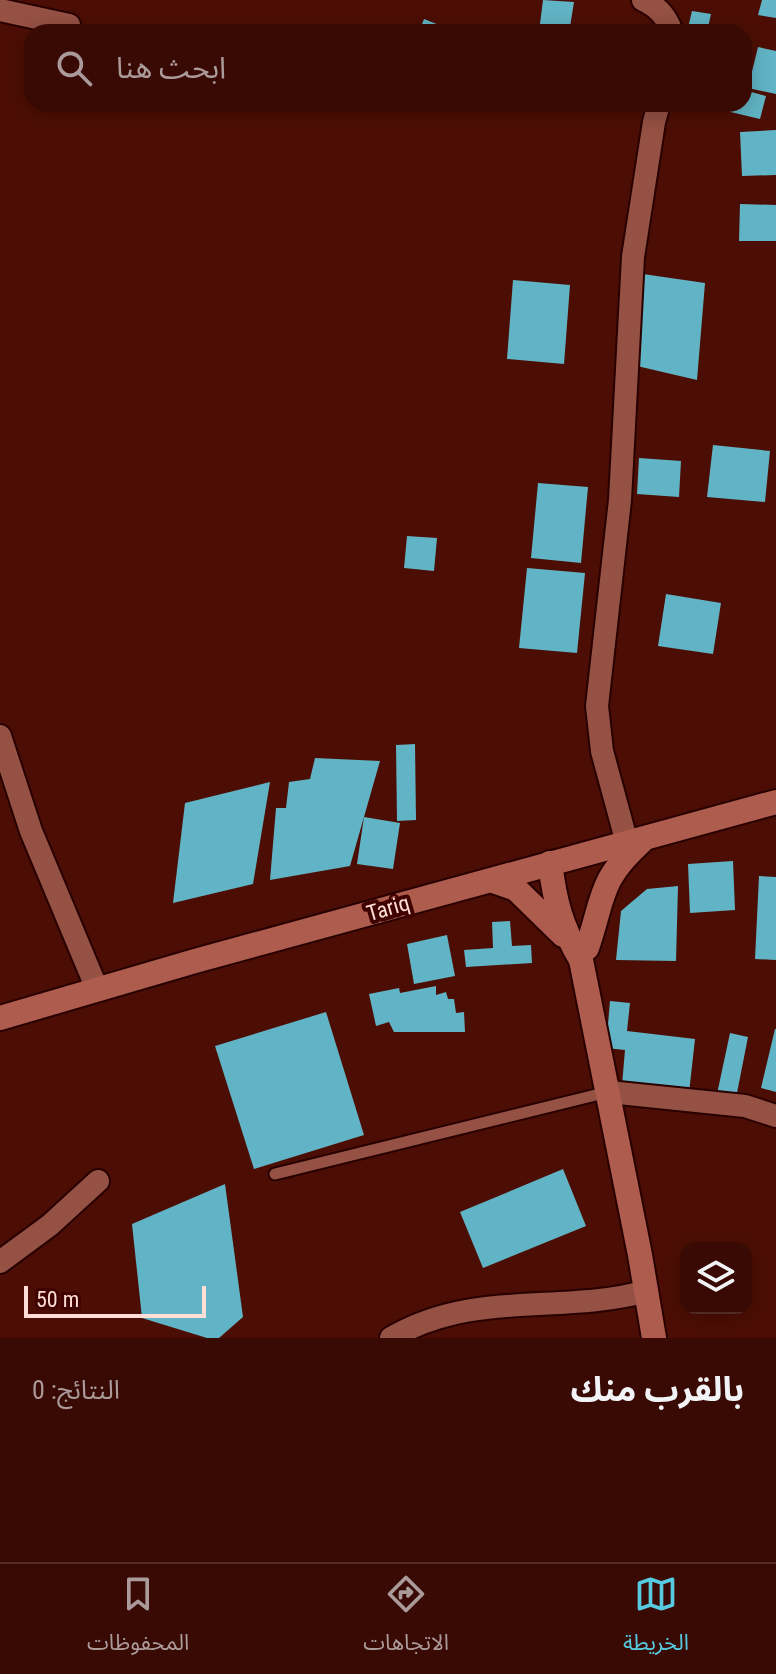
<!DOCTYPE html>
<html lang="ar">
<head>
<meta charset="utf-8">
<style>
  body { margin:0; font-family:"Roboto Condensed","Noto Sans Arabic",sans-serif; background:#441812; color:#f1f3f6; direction:rtl }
  .controls { position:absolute; right:24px; bottom:24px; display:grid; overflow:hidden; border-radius:16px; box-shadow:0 4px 20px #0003 }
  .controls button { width:72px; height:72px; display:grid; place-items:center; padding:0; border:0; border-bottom:2px solid #532b25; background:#390a03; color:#f1f3f6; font:40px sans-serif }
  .scale { position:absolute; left:24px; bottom:20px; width:182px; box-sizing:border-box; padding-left:8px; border:4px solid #fdddd5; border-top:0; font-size:22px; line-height:28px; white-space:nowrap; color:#fdddd5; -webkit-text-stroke:6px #400200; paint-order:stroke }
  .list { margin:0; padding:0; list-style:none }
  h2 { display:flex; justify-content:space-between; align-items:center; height:104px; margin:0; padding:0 32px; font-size:34px }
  h2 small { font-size:26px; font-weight:400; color:#ab9a9a }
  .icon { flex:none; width:44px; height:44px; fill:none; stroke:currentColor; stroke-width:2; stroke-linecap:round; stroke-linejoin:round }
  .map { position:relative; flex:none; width:776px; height:1338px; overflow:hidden; direction:ltr }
  .search { position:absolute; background:#390a03; box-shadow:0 4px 20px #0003; left:24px; right:24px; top:24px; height:88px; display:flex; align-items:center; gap:20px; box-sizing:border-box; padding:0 28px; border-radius:24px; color:#ab9a9a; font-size:30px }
  .sheet { height:224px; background:#390a03 }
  nav { display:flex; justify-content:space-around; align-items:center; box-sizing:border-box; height:112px; border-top:2px solid #532b25; background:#390a03; font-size:22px; color:#ab9a9a }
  nav a { display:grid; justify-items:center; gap:4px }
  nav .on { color:#55cae0 }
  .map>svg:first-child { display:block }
  .building { fill:#61b4c5 }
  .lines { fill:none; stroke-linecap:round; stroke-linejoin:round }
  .lane-casing { stroke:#290000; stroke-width:15 }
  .street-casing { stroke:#290000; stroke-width:26 }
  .secondary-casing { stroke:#290000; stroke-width:28 }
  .lane { stroke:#955144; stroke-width:11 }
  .street { stroke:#955144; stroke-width:22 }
  .secondary { stroke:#ad5c4d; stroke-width:24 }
  .labels { text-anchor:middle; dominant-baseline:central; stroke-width:8; stroke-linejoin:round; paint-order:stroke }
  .street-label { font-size:22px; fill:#fdddd5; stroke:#400200 }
</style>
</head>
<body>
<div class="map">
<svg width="776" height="1338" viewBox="0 0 776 1338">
  <rect width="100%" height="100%" fill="#4c0e04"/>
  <g class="building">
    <polygon points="543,0 574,2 570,27 592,32 539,32"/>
    <polygon points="762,0 776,0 776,18 758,15"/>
    <polygon points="692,11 711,14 707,32 687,32"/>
    <polygon points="424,19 457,32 419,32"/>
    <polygon points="758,47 776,51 776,94 748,88"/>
    <polygon points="744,90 766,96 760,119 722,110 724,104 744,104"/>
    <polygon points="776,130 776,175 742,176 740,132"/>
    <polygon points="740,204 776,205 776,241 739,241"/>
    <polygon points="643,274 705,283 697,380 637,366"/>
    <polygon points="513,280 570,285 564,364 507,359"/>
    <polygon points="713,445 770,451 765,502 707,497"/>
    <polygon points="639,458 681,461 679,497 637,494"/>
    <polygon points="538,483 588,487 581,563 531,558"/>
    <polygon points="407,536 437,538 434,571 404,568"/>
    <polygon points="527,568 585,573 577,653 519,648"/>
    <polygon points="666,594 721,603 713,654 658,646"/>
    <polygon points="415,744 416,820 397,821 396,745"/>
    <polygon points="315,758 380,761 350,866 270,880 276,808 286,808 289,782 310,779"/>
    <polygon points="270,782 253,884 173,903 185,803"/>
    <polygon points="364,817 400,823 393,869 357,864"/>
    <polygon points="733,861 735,910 690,913 688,864"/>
    <polygon points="759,876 776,877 776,960 755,959"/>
    <polygon points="678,886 676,961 616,960 621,911 647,889"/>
    <polygon points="510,921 512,946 531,945 532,963 466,967 464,950 493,948 492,922"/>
    <polygon points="447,935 455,976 414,984 407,944"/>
    <polygon points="436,986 436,995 446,992 448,999 454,999 456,1013 464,1012 465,1032 394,1032 389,1022 376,1026 369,994 399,988 400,993"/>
    <polygon points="610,1001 630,1003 627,1031 695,1039 689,1093 622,1085 625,1050 606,1048"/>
    <polygon points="326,1012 364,1135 254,1169 215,1046"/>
    <polygon points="775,1029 776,1029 776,1092 761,1088"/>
    <polygon points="730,1033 748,1037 736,1098 717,1094"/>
    <polygon points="563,1169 586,1226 483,1268 460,1212"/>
    <polygon points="225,1184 243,1317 219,1338 207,1338 142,1318 132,1224"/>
  </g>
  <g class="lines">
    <defs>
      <polyline id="lane" points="275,1174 608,1092"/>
      <g id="street">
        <path d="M643 0C658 7 666 16 672 32"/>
        <polyline points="0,10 69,25"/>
        <polyline points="0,736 31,831 97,989"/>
        <polyline points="627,843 602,751 597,706 620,500 633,257 654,122 659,104"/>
        <polyline points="609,1092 745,1106 776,1116"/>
        <polyline points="0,1262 50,1225 98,1181"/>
        <path d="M391 1338C475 1289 560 1315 647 1291"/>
      </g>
      <g id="secondary">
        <path d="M550 863C555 902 561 926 581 960L640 1255 654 1338"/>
        <polyline points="493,881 516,889 563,935"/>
        <path d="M587 948C605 895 598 881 643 840"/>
        <polyline points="0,1018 195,961 776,802"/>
      </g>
    </defs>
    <use href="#lane" class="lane-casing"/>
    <use href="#street" class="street-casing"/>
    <use href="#secondary" class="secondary-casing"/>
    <use href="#lane" class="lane"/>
    <use href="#street" class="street"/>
    <use href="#secondary" class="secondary"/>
  </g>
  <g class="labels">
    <g class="street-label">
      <text transform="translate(388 908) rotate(-16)">Tariq</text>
    </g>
  </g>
</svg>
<div class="controls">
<button><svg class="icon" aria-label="layers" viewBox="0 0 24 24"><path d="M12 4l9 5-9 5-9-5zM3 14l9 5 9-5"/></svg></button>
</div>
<div class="scale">50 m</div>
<div class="search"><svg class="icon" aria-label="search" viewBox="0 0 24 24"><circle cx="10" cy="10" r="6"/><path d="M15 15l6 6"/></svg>ابحث هنا</div>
</div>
<section class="sheet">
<h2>بالقرب منك<small>النتائج: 0</small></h2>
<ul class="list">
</ul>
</section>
<nav>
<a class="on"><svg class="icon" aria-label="map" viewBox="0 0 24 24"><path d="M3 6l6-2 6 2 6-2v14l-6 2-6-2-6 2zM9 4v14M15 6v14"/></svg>الخريطة</a>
<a><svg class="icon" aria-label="directions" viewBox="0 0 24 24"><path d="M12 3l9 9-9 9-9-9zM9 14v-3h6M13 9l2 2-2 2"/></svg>الاتجاهات</a>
<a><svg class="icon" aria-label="saved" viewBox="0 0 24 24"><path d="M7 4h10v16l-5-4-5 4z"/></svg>المحفوظات</a>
</nav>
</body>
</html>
